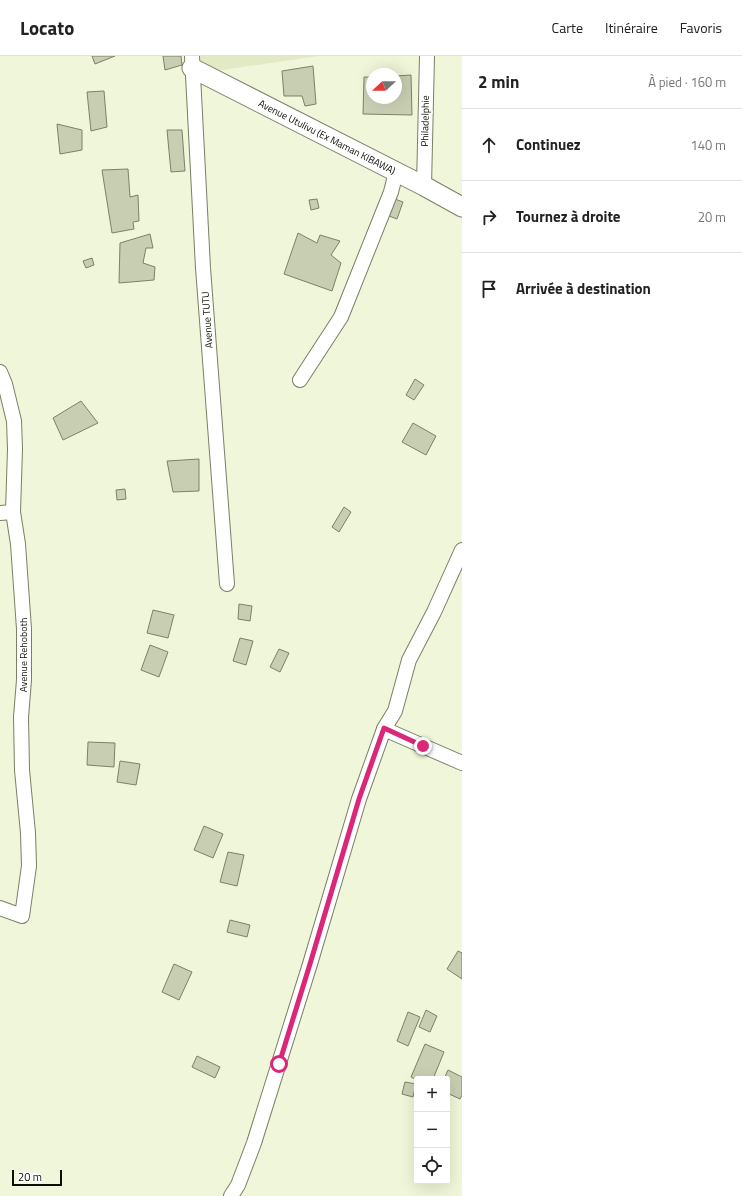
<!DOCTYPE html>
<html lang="fr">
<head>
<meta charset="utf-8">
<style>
  body { margin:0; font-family:"Titillium Web",sans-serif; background:#f6f6f6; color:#222 }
  .controls { position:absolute; right:12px; bottom:12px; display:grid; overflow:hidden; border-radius:4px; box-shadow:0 4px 16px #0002 }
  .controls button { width:36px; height:36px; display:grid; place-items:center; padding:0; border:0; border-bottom:1px solid #e0e0e0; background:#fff; color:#222; font:20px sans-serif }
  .compass { position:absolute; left:366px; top:12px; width:36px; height:36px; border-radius:50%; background:#fff; box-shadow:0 4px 16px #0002; rotate:248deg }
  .scale { position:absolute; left:12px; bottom:10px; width:50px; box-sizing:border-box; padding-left:4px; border:2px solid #0c0e05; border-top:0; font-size:11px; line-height:14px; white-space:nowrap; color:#0c0e05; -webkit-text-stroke:3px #fff; paint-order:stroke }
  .stop { position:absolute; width:12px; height:12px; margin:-9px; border:3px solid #db2777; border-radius:50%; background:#fff }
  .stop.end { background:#db2777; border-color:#fff; box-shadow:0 1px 4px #0008 }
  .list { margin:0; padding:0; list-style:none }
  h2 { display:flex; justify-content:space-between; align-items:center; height:52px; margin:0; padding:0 16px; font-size:17px }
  h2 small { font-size:13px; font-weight:400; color:#767676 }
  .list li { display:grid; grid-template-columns:26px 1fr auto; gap:12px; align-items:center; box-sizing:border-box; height:72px; padding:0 16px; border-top:1px solid #e0e0e0 }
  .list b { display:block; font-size:15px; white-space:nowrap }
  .list em { font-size:13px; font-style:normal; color:#767676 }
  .icon { flex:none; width:22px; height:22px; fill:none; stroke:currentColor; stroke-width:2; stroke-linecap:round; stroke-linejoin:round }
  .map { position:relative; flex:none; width:462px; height:1140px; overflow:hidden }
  header { display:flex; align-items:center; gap:24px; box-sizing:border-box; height:56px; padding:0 20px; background:#fff; border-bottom:1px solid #e0e0e0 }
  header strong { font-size:19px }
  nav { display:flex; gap:22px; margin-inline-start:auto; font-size:14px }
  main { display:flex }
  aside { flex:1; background:#fff }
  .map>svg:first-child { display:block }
  .built { fill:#e2eac5 }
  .building { fill:#c8ceb2; stroke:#7c8167 }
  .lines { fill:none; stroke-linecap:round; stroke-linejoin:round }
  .street-casing { stroke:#7a7f65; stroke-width:16 }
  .secondary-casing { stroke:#7a7f65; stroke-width:21 }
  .street { stroke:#fff; stroke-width:14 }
  .secondary { stroke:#fff; stroke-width:19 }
  .route { stroke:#db2777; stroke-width:5 }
  .labels { text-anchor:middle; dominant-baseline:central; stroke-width:3.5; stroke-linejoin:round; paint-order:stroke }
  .street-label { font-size:10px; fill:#0c0e05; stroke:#fff }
</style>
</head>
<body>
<header>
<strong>Locato</strong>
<nav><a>Carte</a><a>Itinéraire</a><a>Favoris</a></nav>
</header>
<main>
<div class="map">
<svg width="462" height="1140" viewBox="0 0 462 1140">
  <rect width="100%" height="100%" fill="#f0f6d9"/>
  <polygon class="built" points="200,0 318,0 216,15 201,11"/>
  <g class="building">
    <polygon points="92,0 115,0 95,8"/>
    <polygon points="163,0 181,0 182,9 165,14"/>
    <polygon points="313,10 316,48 305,50 302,40 284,40 282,15"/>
    <polygon points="411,19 412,59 363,58 364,21 372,21 372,42 396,42 396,20"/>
    <polygon points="104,35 107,71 91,75 87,36"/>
    <polygon points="57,68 82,74 82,94 60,98"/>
    <polygon points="167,74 182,74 185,115 171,116"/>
    <polygon points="128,113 130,141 138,139 139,165 133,166 134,173 112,177 102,114"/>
    <polygon points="317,143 319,152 311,154 309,144"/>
    <polygon points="395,143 403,146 397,163 389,160"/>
    <polygon points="298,177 317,187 320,179 340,185 331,199 341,207 332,235 284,218"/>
    <polygon points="150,178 153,192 146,192 143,207 155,211 154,224 119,227 120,187"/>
    <polygon points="92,202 94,209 86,212 83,205"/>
    <polygon points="415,323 424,329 414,344 406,339"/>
    <polygon points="81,345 98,367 63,384 53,362"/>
    <polygon points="413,367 436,380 426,399 402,386"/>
    <polygon points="199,403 199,435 173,436 167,405"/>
    <polygon points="125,433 126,443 117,444 116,434"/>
    <polygon points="344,451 351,456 339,476 332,471"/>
    <polygon points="239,548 252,550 250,565 238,563"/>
    <polygon points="153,554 174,559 168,582 147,577"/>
    <polygon points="240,582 253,585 246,609 233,605"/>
    <polygon points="150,589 168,596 159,621 141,614"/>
    <polygon points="279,593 289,597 280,616 270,611"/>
    <polygon points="88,686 115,687 114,711 87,709"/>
    <polygon points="120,705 140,708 136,729 117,726"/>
    <polygon points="204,770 223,778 213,802 194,794"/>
    <polygon points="228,796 244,799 237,830 220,826"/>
    <polygon points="230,864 250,869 247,881 227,876"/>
    <polygon points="458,895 462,897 462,923 447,913"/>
    <polygon points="174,908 192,916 179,944 162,936"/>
    <polygon points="426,954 437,960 430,976 419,971"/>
    <polygon points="408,956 420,961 408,990 397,985"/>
    <polygon points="425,988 444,996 433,1023 417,1023 417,1024 411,1021"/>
    <polygon points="197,1000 220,1011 215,1022 192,1011"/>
    <polygon points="448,1014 462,1021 462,1039 460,1043 447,1037 447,1023 444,1023"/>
    <polygon points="405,1026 416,1028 413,1041 402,1038"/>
  </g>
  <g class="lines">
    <defs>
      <g id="street">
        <polyline points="192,0 203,212 227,528"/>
        <polyline points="424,130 427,0"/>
        <polyline points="0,316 5,328 14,365 15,393 13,456 18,488 24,573 24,624 21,661 22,714 28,777 29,810 22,860 0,852"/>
        <polyline points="300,324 341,261 391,136 396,116"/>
        <polyline points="0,457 13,456"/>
        <polyline points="384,673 462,707"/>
        <polyline points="231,1140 238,1129 254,1087 310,908 359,743 384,673 395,655 409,604 434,556 462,494"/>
      </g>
      <polyline id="secondary" points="192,12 424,130 462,151"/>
    </defs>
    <use href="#street" class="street-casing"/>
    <use href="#secondary" class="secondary-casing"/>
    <use href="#street" class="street"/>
    <use href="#secondary" class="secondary"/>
  </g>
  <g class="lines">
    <polyline class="route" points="279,1008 310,908 359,743 384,672 423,690"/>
  </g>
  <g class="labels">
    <g class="street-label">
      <text transform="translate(425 65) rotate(-89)">Philadelphie</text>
      <text transform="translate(327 81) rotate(27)">Avenue Utulivu (Ex Maman KIBAWA)</text>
      <text transform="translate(207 264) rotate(-94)">Avenue TUTU</text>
      <text transform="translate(23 599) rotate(-90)">Avenue Rehoboth</text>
    </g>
  </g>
</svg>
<div class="controls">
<button>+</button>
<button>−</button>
<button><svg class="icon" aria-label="locate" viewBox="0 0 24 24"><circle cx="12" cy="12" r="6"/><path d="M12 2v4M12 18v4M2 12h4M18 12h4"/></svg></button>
</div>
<svg class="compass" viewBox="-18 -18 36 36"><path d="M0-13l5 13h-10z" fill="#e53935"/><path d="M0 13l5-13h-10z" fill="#767676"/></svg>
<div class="scale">20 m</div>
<div class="stop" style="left:279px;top:1008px"></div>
<div class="stop end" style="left:423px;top:690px"></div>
</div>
<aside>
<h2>2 min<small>À pied · 160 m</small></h2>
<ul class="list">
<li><svg class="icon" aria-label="ahead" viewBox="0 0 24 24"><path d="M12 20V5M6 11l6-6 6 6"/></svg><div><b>Continuez</b></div><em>140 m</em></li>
<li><svg class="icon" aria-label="right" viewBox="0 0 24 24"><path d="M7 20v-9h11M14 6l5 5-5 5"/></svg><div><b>Tournez à droite</b></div><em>20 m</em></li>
<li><svg class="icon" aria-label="arrive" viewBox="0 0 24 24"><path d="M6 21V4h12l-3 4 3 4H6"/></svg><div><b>Arrivée à destination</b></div></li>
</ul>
</aside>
</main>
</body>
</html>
